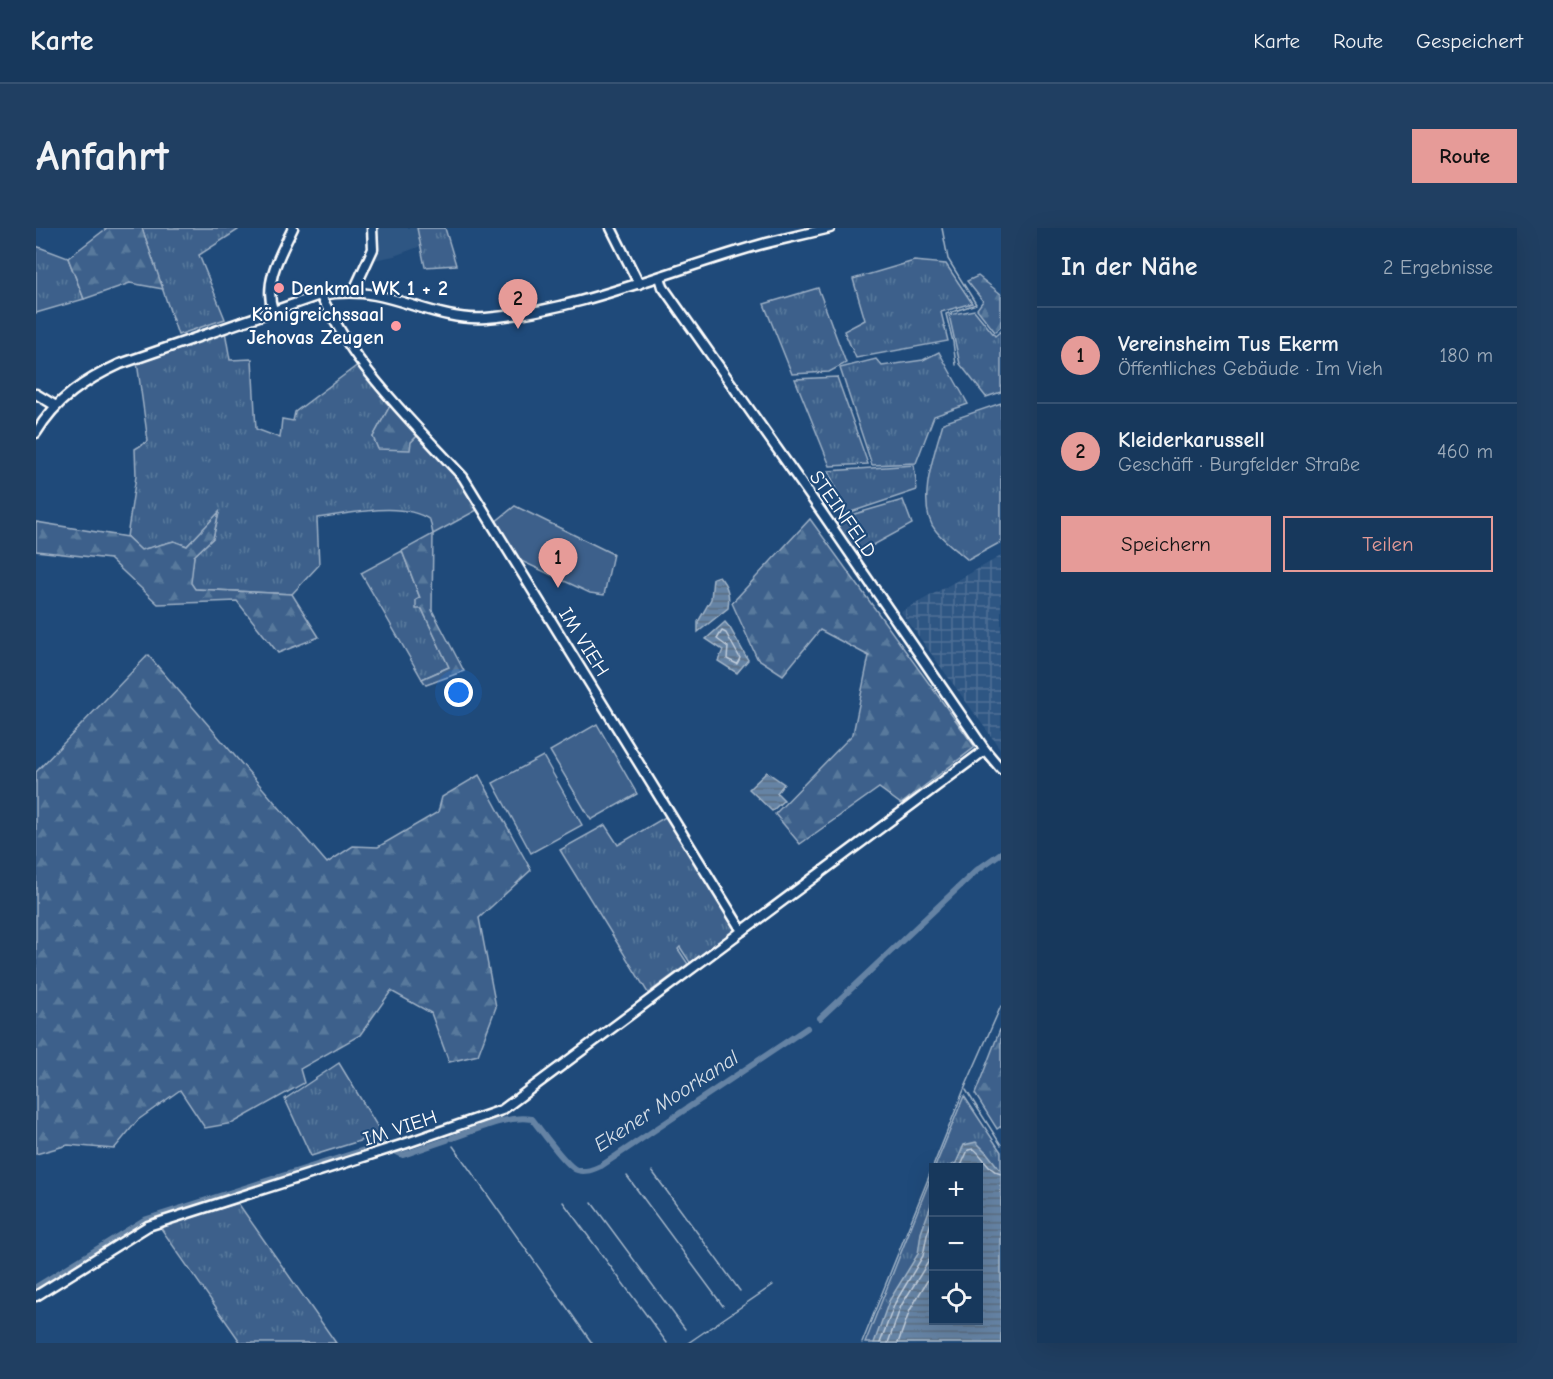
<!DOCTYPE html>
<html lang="de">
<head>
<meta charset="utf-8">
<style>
  body { margin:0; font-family:"Comic Neue",sans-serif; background:#203f62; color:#f1f3f6 }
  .controls { position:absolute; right:18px; bottom:18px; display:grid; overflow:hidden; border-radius:0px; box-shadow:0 6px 24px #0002 }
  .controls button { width:54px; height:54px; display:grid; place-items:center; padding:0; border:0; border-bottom:2px solid #365272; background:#17385c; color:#f1f3f6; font:30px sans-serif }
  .you { position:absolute; left:423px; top:465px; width:21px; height:21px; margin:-15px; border:4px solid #fff; border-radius:50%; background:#1a73e8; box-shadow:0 0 0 9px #1a73e833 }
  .badge { display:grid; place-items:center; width:39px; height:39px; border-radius:50%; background:#e69b98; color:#111; font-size:20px; font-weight:700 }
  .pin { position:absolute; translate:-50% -50px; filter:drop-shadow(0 2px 3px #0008) }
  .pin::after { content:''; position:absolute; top:32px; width:21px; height:18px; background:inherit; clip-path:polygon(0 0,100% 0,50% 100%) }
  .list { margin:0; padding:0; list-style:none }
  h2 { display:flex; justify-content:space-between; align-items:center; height:78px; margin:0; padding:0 24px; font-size:26px }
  h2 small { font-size:20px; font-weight:400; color:#9eacbb }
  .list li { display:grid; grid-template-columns:39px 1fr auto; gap:18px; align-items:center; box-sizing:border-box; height:96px; padding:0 24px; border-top:2px solid #365272 }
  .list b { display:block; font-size:22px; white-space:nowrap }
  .list p { margin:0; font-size:20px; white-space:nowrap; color:#9eacbb }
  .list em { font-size:20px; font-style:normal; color:#9eacbb }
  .actions { display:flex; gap:12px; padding:18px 24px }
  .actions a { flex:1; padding:14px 0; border:2px solid #e69b98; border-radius:0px; text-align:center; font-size:21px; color:#e69b98 }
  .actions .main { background:#e69b98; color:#111 }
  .icon { flex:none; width:33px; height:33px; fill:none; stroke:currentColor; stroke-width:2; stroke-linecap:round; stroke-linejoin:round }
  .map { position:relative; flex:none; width:965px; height:1115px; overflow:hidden; border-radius:0px }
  header { display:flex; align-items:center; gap:36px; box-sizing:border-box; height:84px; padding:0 30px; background:#17385c; border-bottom:2px solid #365272 }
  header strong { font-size:28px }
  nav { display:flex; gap:33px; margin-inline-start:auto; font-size:21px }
  .intro { display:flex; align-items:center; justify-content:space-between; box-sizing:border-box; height:144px; padding:0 36px }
  h1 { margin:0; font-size:42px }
  .button { padding:15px 27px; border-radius:0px; background:#e69b98; color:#111; font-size:21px; font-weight:700 }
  main { display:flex; gap:36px; padding:0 36px }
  aside { flex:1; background:#17385c; border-radius:0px; box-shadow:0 6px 24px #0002 }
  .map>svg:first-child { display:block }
  .built { fill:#2e5683 }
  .industrial { fill:url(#industrial-grid) }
  .grass { fill:url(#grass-tufts); stroke:#9eb0c5; stroke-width:1.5 }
  .forest { fill:url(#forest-firs); stroke:#9eb0c5; stroke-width:1.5 }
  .pitch { fill:#3c618b; stroke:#9eb0c5; stroke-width:1.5 }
  .water { fill:url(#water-rules); stroke:#a3b5c8; stroke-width:1.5 }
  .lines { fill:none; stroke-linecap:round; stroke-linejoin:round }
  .shore { stroke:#c1cddb; stroke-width:1.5 }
  .stream { stroke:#a3b5c8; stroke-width:1.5 }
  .canal { stroke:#6583a4; stroke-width:6 }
  .minor-casing { stroke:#fff; stroke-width:13 }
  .minor { stroke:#1f4a7a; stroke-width:8 }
  .poi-dot { fill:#ff9aa2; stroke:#1f4a7a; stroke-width:2 }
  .labels { text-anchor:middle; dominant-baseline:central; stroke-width:4.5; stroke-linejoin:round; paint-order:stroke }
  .poi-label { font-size:20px; font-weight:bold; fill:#fff; stroke:#1f4a7a; text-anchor:start }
  .street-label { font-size:20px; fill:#fff; stroke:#1f4a7a }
  .water-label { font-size:21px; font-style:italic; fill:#d8e0e8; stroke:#1f4a7a }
</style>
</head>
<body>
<header>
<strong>Karte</strong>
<nav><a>Karte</a><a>Route</a><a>Gespeichert</a></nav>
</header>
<div class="intro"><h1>Anfahrt</h1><a class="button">Route</a></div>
<main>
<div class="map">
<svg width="965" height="1115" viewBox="0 0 965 1115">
  <defs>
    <pattern id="industrial-grid" width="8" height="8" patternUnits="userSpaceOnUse" patternTransform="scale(1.5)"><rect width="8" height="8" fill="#2e5683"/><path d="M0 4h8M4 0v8" fill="none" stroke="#4d6f96"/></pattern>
    <pattern id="grass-tufts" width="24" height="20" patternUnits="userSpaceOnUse" patternTransform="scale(1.5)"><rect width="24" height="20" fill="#3c618b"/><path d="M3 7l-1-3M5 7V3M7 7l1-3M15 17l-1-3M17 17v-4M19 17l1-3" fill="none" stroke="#59799c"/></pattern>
    <pattern id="forest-firs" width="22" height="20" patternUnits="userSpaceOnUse" patternTransform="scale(1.5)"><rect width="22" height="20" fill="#3c618b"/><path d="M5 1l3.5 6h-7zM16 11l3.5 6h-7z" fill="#59799c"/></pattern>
    <pattern id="water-rules" width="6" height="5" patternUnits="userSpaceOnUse" patternTransform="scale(1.5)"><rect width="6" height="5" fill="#6583a4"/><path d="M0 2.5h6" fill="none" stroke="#5b6d81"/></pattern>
  </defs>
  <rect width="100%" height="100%" fill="#1f4a7a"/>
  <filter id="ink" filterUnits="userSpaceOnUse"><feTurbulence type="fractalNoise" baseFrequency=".0167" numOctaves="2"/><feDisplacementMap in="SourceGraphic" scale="12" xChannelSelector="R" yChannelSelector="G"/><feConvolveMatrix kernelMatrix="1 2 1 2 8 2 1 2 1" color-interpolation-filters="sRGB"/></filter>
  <g filter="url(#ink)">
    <polygon class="built" points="339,0 381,0 385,18 358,28 338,32 341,20"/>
    <polygon class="industrial" points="965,328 965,522 865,384"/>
    <g class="grass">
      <polygon points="106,0 201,0 202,2 163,27 189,91 142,107"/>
      <polygon points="381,0 409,0 420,37 389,39"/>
      <polygon points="0,18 32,30 48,71 0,85"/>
      <polygon points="878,33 910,36 936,75 905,84 912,113 820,130 808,103 829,92 817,51"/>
      <polygon points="782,60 810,135 793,144 756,146 728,76"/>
      <polygon points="938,82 959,108 965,103 965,164 950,169 924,136 913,87"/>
      <path d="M189 103 194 132 216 131 220 201 244 210 246 191 257 193 259 184 323 136 355 176 337 209 375 214 383 206 420 247 441 282 397 306 394 292C365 272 315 286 281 290L283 337 256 366 159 361 154 355 158 328 177 310 183 285 151 318 138 313 105 322 91 309 100 248 99 221 112 213 101 134Z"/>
      <polygon points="903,124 932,176 898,188 880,235 836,237 804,140 840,131 846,138 887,132"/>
      <polygon points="801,149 832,236 794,238 759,151"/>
      <path d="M965 175V314L932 332C922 323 909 314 900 303 879 278 899 223 907 195Z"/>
      <polygon points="878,237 881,262 809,286 793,243"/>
      <polygon points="867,272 876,296 821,326 798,292"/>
      <polygon points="366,323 384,370 386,381 413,439 386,451 325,345"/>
      <polygon points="631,588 699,699 698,704 655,736 644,719 642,721 652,736 612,765 524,622 569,597 582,617"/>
      <polygon points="303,835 346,906 275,928 249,871"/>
      <polygon points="928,868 965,924 965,1115 829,1115 897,944 897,1092 942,1092 942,940 899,939"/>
      <polygon points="202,975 300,1115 205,1115 124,999"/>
    </g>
    <g class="forest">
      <polygon points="71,0 106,0 127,61 94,55 48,71 32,30"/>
      <polygon points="942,48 965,66 965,99 959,104 941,81 947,73 931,53"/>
      <polygon points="355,176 383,206 375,214 374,222 342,221 337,209"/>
      <polygon points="183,284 177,310 158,328 155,355 159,361 256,366 283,409 242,425 201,373 122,376 74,331 0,323 0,294 91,309 105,322 138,313 151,318"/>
      <polygon points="774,291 939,519 865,576 843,560 764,616 739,586 817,506 833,428 784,402 747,447 721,430 696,375"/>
      <polygon points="397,306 396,382 428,443 390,457 386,451 413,439 386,381 380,381 380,372 384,370 366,323"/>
      <polygon points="112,427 291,635 317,618 342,619 402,584 406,569 443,547 495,642 443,690 460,779 442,827 413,834 395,785 355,763 324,807 264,841 268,855 197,895 169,900 144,862 102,892 78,921 32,917 0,926 0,544"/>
      <polygon points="965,799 965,898 961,901 939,866"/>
    </g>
    <g class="pitch">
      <polygon points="479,278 577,326 568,367 554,365 481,331 458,295"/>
      <polygon points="561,496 601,566 555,592 514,523"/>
      <polygon points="507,528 546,597 495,625 457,555"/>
    </g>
    <g class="water">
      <path d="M683 348C692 358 694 367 692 380L662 404V394L675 371 677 350Z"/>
      <polygon points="689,394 694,400 712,432 701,445 682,433 687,422 670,411"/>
      <polygon points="731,544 748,556 741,565 748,572 736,583 713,561"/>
      <polygon points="940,914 951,925 965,943 965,1115 838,1115 853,1073 882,1026 885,1005 897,971 897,1092 942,1092 942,940 913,939 920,935 928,917"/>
    </g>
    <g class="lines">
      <g class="shore">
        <polygon points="686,403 690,405 704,430 701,436 691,431 692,419 681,411"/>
        <path d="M924 940 932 922 938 921C947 928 954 944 965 946"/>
        <polyline points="844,1115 859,1075 887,1028 891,1007 897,989"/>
        <polyline points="852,1115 865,1078 894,1031 897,1014"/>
        <polyline points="862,1115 874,1082 897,1043"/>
      </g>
      <g class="stream">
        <polyline points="906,0 912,31 940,76 910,86 917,114 920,137"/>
        <polyline points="930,862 965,917"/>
        <polyline points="417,918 556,1115"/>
        <polyline points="616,943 704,1063"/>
        <polyline points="591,948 687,1078"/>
        <polyline points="527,974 631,1115"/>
        <polyline points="556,975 649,1101"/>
        <polyline points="652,1115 737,1057"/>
        <polyline points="826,1115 927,864 965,778"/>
      </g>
      <g class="canal">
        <polyline points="784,790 941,642 965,625"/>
        <path d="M416 910C441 902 469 887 496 891 505 902 531 939 541 942 550 945 557 941 565 938L771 800"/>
        <polyline points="361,924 367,927 411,912"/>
        <polyline points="0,1059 108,992 347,916 350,917"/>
      </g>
      <defs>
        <g id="minor">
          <polyline points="575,0 603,56"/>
          <polyline points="624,49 627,59 787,286 949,522 965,541"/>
          <polyline points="319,64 319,60 337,21 336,0"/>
          <path d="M284 67C296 88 308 111 322 130 354 173 391 210 427 249L706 703"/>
          <path d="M237 82C227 54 245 25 257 0"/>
          <polyline points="0,166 20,178"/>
          <path d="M0 205C20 171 49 152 84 136L284 67C302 64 320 63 339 67 376 74 410 93 450 90 542 83 634 42 723 17 746 11 770 6 794 0"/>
          <polyline points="0,1068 112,998 368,916 466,882 949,522"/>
        </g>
      </defs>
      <use href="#minor" class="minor-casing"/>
      <use href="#minor" class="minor"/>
    </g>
  </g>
  <g class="poi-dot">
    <circle cx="243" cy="60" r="6"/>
    <circle cx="360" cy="98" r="6"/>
  </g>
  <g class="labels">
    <g class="poi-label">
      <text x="255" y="60">Denkmal WK 1 + 2</text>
      <text x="348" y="86" text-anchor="end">Königreichssaal<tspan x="348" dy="23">Jehovas Zeugen</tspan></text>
    </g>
    <g class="street-label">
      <text transform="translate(807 286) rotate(55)">STEINFELD</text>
      <text transform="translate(548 414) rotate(58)">IM VIEH</text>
      <text transform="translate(364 900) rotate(-18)">IM VIEH</text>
    </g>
    <g class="water-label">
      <text transform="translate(630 873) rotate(-33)">Ekener Moorkanal</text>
    </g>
  </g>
</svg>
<div class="controls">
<button>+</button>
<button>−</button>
<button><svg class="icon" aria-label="locate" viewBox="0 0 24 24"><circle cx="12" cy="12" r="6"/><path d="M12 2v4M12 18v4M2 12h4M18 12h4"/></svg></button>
</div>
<div class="you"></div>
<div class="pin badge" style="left:522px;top:360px">1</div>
<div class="pin badge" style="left:482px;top:101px">2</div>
</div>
<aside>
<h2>In der Nähe<small>2 Ergebnisse</small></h2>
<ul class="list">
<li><span class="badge">1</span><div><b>Vereinsheim Tus Ekerm</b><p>Öffentliches Gebäude · Im Vieh</p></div><em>180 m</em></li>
<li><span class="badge">2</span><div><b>Kleiderkarussell</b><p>Geschäft · Burgfelder Straße</p></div><em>460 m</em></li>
</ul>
<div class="actions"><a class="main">Speichern</a><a>Teilen</a></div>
</aside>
</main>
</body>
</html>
